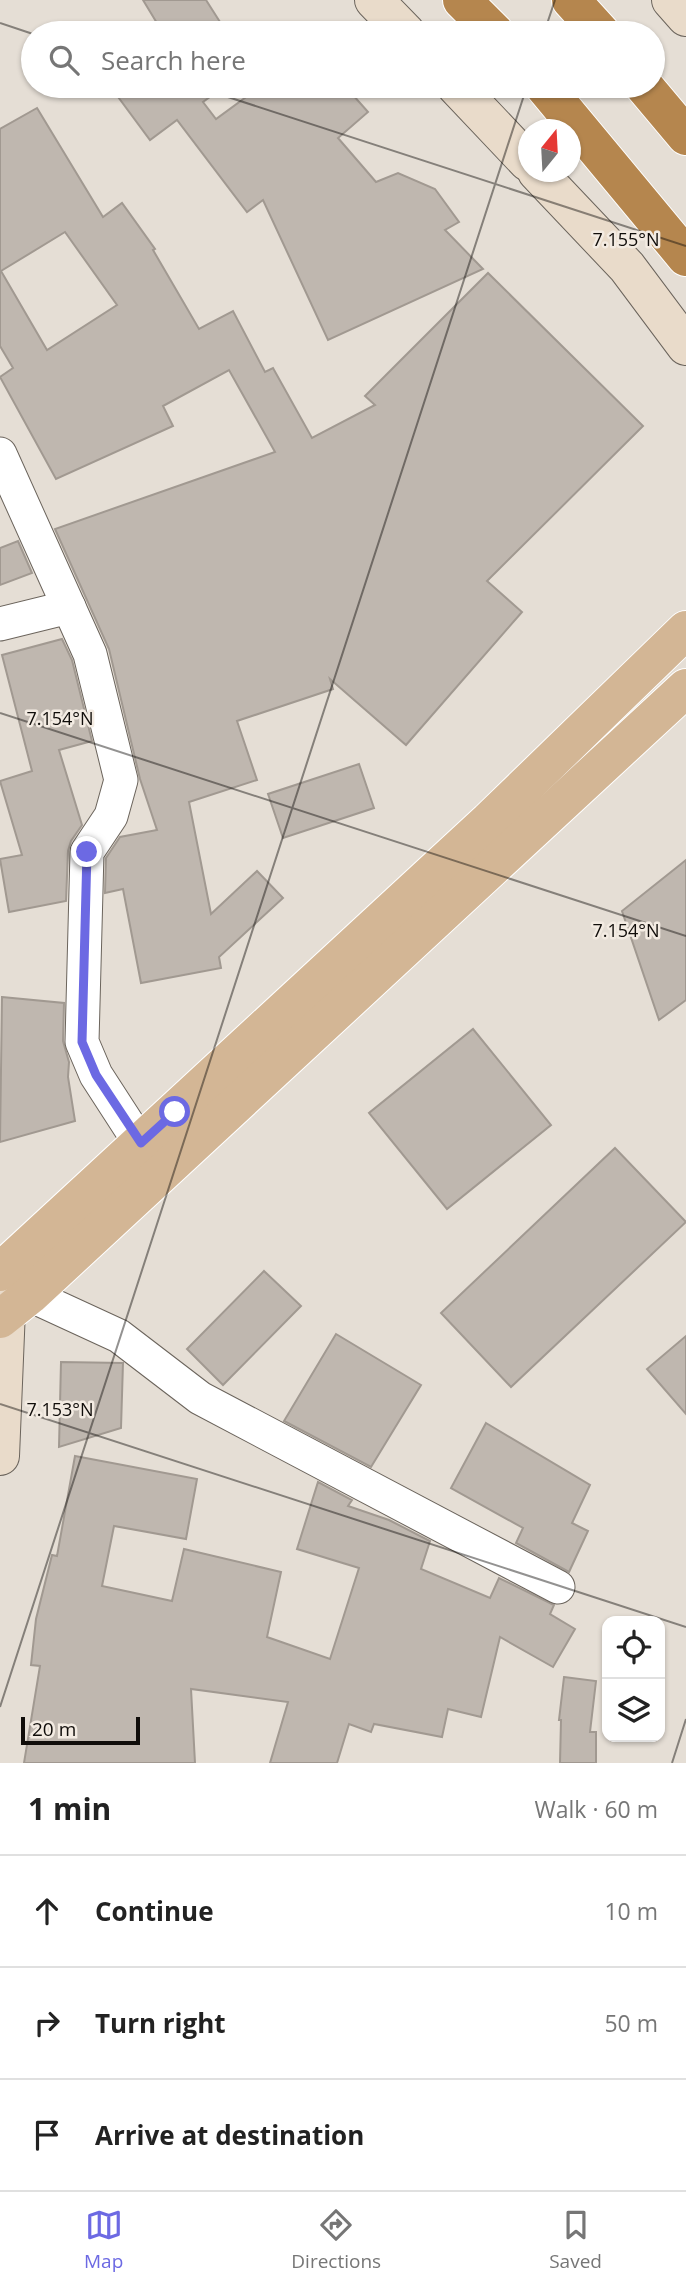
<!DOCTYPE html>
<html lang="en">
<head>
<meta charset="utf-8">
<style>
  body { margin:0; font-family:"Open Sans",sans-serif; background:#f6f6f6; color:#222 }
  .controls { position:absolute; right:21px; bottom:21px; display:grid; overflow:hidden; border-radius:14px; box-shadow:0 2px 5px #0004 }
  .controls button { width:63px; height:63px; display:grid; place-items:center; padding:0; border:0; border-bottom:2px solid #e0e0e0; background:#fff; color:#222; font:35px sans-serif }
  .compass { position:absolute; left:518px; top:119px; width:63px; height:63px; border-radius:50%; background:#fff; box-shadow:0 2px 5px #0004; rotate:18deg }
  .scale { position:absolute; left:21px; bottom:18px; width:119px; box-sizing:border-box; padding-left:7px; border:4px solid #100d0a; border-top:0; font-size:19px; line-height:24px; white-space:nowrap; color:#100d0a; -webkit-text-stroke:5px #f3ebe2; paint-order:stroke }
  .stop { position:absolute; width:21px; height:21px; margin:-16px; border:5px solid #6c69e3; border-radius:50%; background:#fff }
  .stop.end { background:#6c69e3; border-color:#fff; box-shadow:0 2px 7px #0008 }
  .list { margin:0; padding:0; list-style:none }
  h2 { display:flex; justify-content:space-between; align-items:center; height:91px; margin:0; padding:0 28px; font-size:30px }
  h2 small { font-size:23px; font-weight:400; color:#767676 }
  .list li { display:grid; grid-template-columns:46px 1fr auto; gap:21px; align-items:center; box-sizing:border-box; height:112px; padding:0 28px; border-top:2px solid #e0e0e0 }
  .list b { display:block; font-size:26px; white-space:nowrap }
  .list em { font-size:23px; font-style:normal; color:#767676 }
  .icon { flex:none; width:38px; height:38px; fill:none; stroke:currentColor; stroke-width:2; stroke-linecap:round; stroke-linejoin:round }
  .map { position:relative; flex:none; width:686px; height:1763px; overflow:hidden }
  .search { position:absolute; background:#fff; box-shadow:0 2px 5px #0004; left:21px; right:21px; top:21px; height:77px; display:flex; align-items:center; gap:18px; box-sizing:border-box; padding:0 24px; border-radius:38px; color:#767676; font-size:26px }
  .sheet { height:427px; background:#fff }
  nav { display:flex; justify-content:space-around; align-items:center; box-sizing:border-box; height:98px; border-top:2px solid #e0e0e0; background:#fff; font-size:19px; color:#767676 }
  nav a { display:grid; justify-items:center; gap:4px }
  nav .on { color:#6c69e3 }
  .map>svg:first-child { display:block }
  .building { fill:#bfb7af; stroke:#a19991; stroke-width:2; fill-rule:evenodd }
  .lines { fill:none; stroke-linecap:round; stroke-linejoin:round }
  .street-casing { stroke:#6b645c; stroke-width:35 }
  .secondary-casing { stroke:#6b645c; stroke-width:40 }
  .primary-casing { stroke:#fff; stroke-width:40 }
  .highway-casing { stroke:#fff; stroke-width:40 }
  .street { stroke:#fff; stroke-width:33 }
  .secondary { stroke:#e9dbca; stroke-width:38 }
  .primary { stroke:#d3b695; stroke-width:38 }
  .highway { stroke:#b5864e; stroke-width:38 }
  .route { stroke:#6c69e3; stroke-width:9 }
  .ticks { fill:none; stroke:#100d0a; stroke-width:2; stroke-opacity:0.45 }
  .ticks-label { font-size:18px; text-anchor:middle; fill:#100d0a; stroke:#f3ebe2; stroke-width:5; stroke-linejoin:round; paint-order:stroke }
</style>
</head>
<body>
<div class="map">
<svg width="686" height="1763" viewBox="0 0 686 1763">
  <rect width="100%" height="100%" fill="#e5ded5"/>
  <g class="building">
    <polygon points="143,0 206,0 227,33 163,33"/>
    <polygon points="110,86 225,86 203,102 216,119 261,86 345,86 368,112 338,138 376,182 398,173 435,189 459,222 445,230 483,269 328,340 263,200 247,212 177,120 150,140"/>
    <path d="M37 108 103 217 122 203 155 249 153 250 199 329 233 311 265 372 273 368 312 438 375 405 365 396 488 273 643 426 487 581 522 612 406 745 330 679 333 689 237 721 257 780 189 802 211 914 257 871 283 898 219 957 221 968 141 983 123 889 105 893 106 858 120 837 157 830 140 779 109 649 55 529 275 452 229 370 163 406 173 426 56 479 0 377 13 368 0 346V129ZM65 232 117 305 47 350 1 271Z"/>
    <polygon points="18,541 32,573 0,585 0,548"/>
    <polygon points="62,639 72,660 92,741 59,750 82,825 71,841 68,851 66,901 9,912 0,859 22,855 0,781 32,771 2,655"/>
    <polygon points="359,764 374,808 283,838 268,794"/>
    <polygon points="686,860 686,1000 659,1020 622,911"/>
    <polygon points="2,997 64,1003 63,1041 69,1062 68,1077 75,1121 0,1142"/>
    <polygon points="473,1029 551,1125 447,1209 369,1113"/>
    <polygon points="615,1148 686,1222 511,1387 441,1313"/>
    <polygon points="264,1271 301,1306 223,1385 187,1349"/>
    <polygon points="336,1334 421,1385 371,1467 284,1421"/>
    <polygon points="686,1336 686,1414 647,1369"/>
    <polygon points="61,1362 123,1363 121,1428 59,1447"/>
    <polygon points="486,1423 590,1485 572,1523 588,1531 569,1572 516,1543 523,1528 451,1488"/>
    <polygon points="75,1456 197,1479 186,1539 114,1526 102,1586 172,1601 184,1549 281,1572 267,1637 330,1659 359,1568 297,1549 318,1482 352,1500 348,1506 389,1520 430,1541 421,1569 490,1598 499,1578 554,1605 550,1614 575,1629 553,1667 500,1637 481,1717 448,1709 442,1737 374,1724 371,1732 349,1724 337,1763 270,1763 288,1702 191,1689 195,1763 24,1763 40,1666 31,1665 36,1619 52,1555 57,1556"/>
    <polygon points="564,1677 596,1681 590,1732 596,1732 596,1763 560,1763 561,1720 559,1720"/>
  </g>
  <g class="lines">
    <defs>
      <g id="street">
        <polyline points="0,454 90,654 121,780 111,816 87,852 82,1042 96,1075 140,1143"/>
        <polyline points="0,624 69,607"/>
        <polyline points="30,1295 119,1336 200,1398 558,1587"/>
      </g>
      <g id="secondary">
        <polyline points="374,0 406,33"/>
        <polyline points="671,0 686,17"/>
        <polyline points="456,86 528,162"/>
        <polyline points="537,172 627,267 686,346"/>
        <polyline points="0,1456 7,1285"/>
      </g>
      <g id="primary">
        <polyline points="0,1272 489,821 686,630"/>
        <polyline points="0,1319 30,1295 686,688"/>
      </g>
      <g id="highway">
        <polyline points="462,0 495,33"/>
        <polyline points="571,0 601,33"/>
        <polyline points="544,86 686,257"/>
        <polyline points="644,86 686,136"/>
      </g>
    </defs>
    <use href="#street" class="street-casing"/>
    <use href="#secondary" class="secondary-casing"/>
    <use href="#primary" class="primary-casing"/>
    <use href="#highway" class="highway-casing"/>
    <use href="#street" class="street"/>
    <use href="#secondary" class="secondary"/>
    <use href="#primary" class="primary"/>
    <use href="#highway" class="highway"/>
  </g>
  <g class="lines">
    <polyline class="route" points="87,852 82,1042 96,1075 141,1143 175,1112"/>
  </g>
  <path class="ticks" d="M0 23 33 34M544 33 555 0M194 86 686 246M0 713 686 936M0 1404 686 1627M0 1707 527 86M672 1763 686 1719"/>
  <g class="ticks-label">
    <text x="626" y="246">7.155°N</text>
    <text x="60" y="725">7.154°N</text>
    <text x="626" y="937">7.154°N</text>
    <text x="60" y="1416">7.153°N</text>
  </g>
</svg>
<div class="controls">
<button><svg class="icon" aria-label="locate" viewBox="0 0 24 24"><circle cx="12" cy="12" r="6"/><path d="M12 2v4M12 18v4M2 12h4M18 12h4"/></svg></button>
<button><svg class="icon" aria-label="layers" viewBox="0 0 24 24"><path d="M12 4l9 5-9 5-9-5zM3 14l9 5 9-5"/></svg></button>
</div>
<svg class="compass" viewBox="-18 -18 36 36"><path d="M0-13l5 13h-10z" fill="#e53935"/><path d="M0 13l5-13h-10z" fill="#767676"/></svg>
<div class="scale">20 m</div>
<div class="stop" style="left:175px;top:1112px"></div>
<div class="stop end" style="left:87px;top:852px"></div>
<div class="search"><svg class="icon" aria-label="search" viewBox="0 0 24 24"><circle cx="10" cy="10" r="6"/><path d="M15 15l6 6"/></svg>Search here</div>
</div>
<section class="sheet">
<h2>1 min<small>Walk · 60 m</small></h2>
<ul class="list">
<li><svg class="icon" aria-label="ahead" viewBox="0 0 24 24"><path d="M12 20V5M6 11l6-6 6 6"/></svg><div><b>Continue</b></div><em>10 m</em></li>
<li><svg class="icon" aria-label="right" viewBox="0 0 24 24"><path d="M7 20v-9h11M14 6l5 5-5 5"/></svg><div><b>Turn right</b></div><em>50 m</em></li>
<li><svg class="icon" aria-label="arrive" viewBox="0 0 24 24"><path d="M6 21V4h12l-3 4 3 4H6"/></svg><div><b>Arrive at destination</b></div></li>
</ul>
</section>
<nav>
<a class="on"><svg class="icon" aria-label="map" viewBox="0 0 24 24"><path d="M3 6l6-2 6 2 6-2v14l-6 2-6-2-6 2zM9 4v14M15 6v14"/></svg>Map</a>
<a><svg class="icon" aria-label="directions" viewBox="0 0 24 24"><path d="M12 3l9 9-9 9-9-9zM9 14v-3h6M13 9l2 2-2 2"/></svg>Directions</a>
<a><svg class="icon" aria-label="saved" viewBox="0 0 24 24"><path d="M7 4h10v16l-5-4-5 4z"/></svg>Saved</a>
</nav>
</body>
</html>
